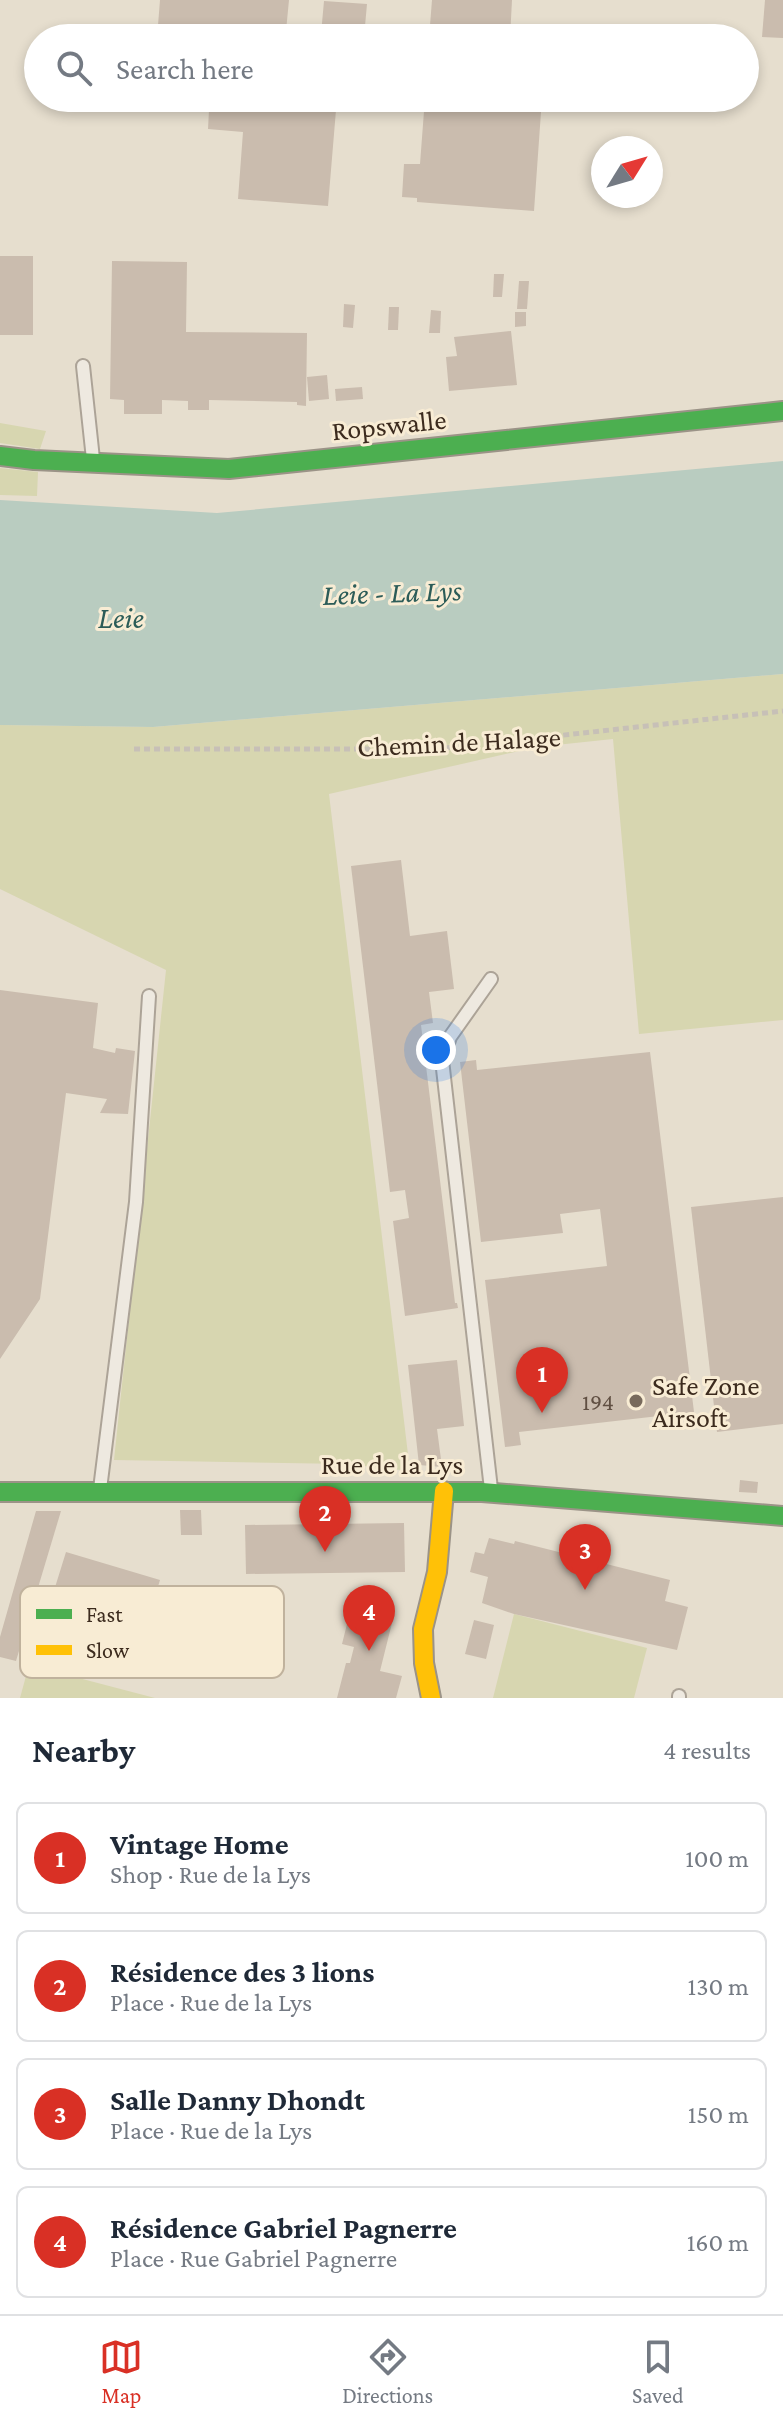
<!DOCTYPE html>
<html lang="en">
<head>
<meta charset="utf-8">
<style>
  body { margin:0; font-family:"Crimson Pro",serif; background:#f6f6f7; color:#1f2937 }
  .compass { position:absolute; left:591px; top:136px; width:72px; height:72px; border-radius:50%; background:#fff; box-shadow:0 4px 12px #0003; rotate:53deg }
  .you { position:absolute; left:436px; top:1050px; width:28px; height:28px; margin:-20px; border:6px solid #fff; border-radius:50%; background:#1a73e8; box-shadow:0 0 0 12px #1a73e833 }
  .badge { display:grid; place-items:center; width:52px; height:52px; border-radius:50%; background:#d93025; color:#fff; font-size:26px; font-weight:700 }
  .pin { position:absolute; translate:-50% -66px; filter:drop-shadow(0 2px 4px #0008) }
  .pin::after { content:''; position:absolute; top:42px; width:28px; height:24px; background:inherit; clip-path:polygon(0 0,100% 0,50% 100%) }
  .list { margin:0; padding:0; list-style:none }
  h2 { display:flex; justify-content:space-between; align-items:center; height:104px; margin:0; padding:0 32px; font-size:34px }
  h2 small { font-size:26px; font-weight:400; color:#747a83 }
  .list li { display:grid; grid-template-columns:52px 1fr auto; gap:24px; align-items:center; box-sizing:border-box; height:112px; margin:0 16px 16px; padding:0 16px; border:2px solid #e0e1e3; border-radius:12px }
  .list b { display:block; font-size:30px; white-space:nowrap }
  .list p { margin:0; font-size:26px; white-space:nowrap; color:#747a83 }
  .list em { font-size:26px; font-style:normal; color:#747a83 }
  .icon { flex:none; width:44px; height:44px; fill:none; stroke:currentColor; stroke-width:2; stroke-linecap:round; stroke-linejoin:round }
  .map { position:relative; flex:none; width:783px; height:1698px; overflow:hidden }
  .search { position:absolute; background:#fff; box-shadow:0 4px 12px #0003; left:24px; right:24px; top:24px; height:88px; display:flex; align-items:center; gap:20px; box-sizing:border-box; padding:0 28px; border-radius:44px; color:#747a83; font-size:30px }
  .sheet { height:616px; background:#fff }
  nav { display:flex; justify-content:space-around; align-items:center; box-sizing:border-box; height:112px; border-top:2px solid #e0e1e3; background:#fff; font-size:22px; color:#747a83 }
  nav a { display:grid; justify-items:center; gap:4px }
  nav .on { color:#d93025 }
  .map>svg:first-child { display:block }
  .green { fill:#d7d6b0 }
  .water { fill:#b9ccc0 }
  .building { fill:#cabcae }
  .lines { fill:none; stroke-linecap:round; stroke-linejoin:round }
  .lane-casing { stroke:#aca397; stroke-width:16 }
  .fast-casing { stroke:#9b9387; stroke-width:22 }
  .slow-casing { stroke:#9b9387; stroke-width:22 }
  .path { stroke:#c7c0b7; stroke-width:5; stroke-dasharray:6 4; stroke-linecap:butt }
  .lane { stroke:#eee9e0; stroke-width:12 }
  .fast { stroke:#4caf50; stroke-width:18 }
  .slow { stroke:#ffc107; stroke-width:18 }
  .poi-dot { fill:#786a5c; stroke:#f8ecd4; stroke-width:3 }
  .labels { text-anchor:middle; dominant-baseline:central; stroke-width:6; stroke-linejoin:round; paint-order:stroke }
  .number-label { font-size:24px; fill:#604f42 }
  .street-label { font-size:28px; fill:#3c2b1e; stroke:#f8ecd4 }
  .poi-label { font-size:28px; fill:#3c2b1e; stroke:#f8ecd4; text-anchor:start }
  .water-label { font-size:30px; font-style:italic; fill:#2c5c58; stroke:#f8ecd4 }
  .key { fill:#f8ecd4; stroke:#c0b29d; stroke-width:2 }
  .key-label { font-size:22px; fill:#3c2b1e }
</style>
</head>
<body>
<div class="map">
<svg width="783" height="1698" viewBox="0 0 783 1698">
  <rect width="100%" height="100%" fill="#e6dece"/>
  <g class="green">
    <polygon points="0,423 46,431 40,449 0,443"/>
    <polygon points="0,468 38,472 37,496 0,495"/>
    <polygon points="783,674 783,1020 639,1034 613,739 537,747 329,794 410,1471 345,1464 114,1460 166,970 0,889 0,725 153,727"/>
    <polygon points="514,1614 647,1648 634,1698 493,1698"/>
    <polygon points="29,1665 155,1698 20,1698"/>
  </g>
  <polygon class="water" points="783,461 783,674 153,727 0,725 0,500 217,513"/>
  <g class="building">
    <polygon points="160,0 289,0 286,31 321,34 324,1 367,4 364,37 341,36 341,38 157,38"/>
    <polygon points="432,0 512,0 510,38 429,38"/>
    <polygon points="765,0 783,0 783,38 762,37"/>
    <polygon points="153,98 337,98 328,206 238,199 243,132 208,129 209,110 152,105"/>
    <polygon points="425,98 542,98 534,211 417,202 417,198 402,197 404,164 420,164"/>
    <rect x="0" y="256" width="33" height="79"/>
    <polygon points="112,261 187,262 186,332 307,333 306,406 297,405 297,402 209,400 209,410 188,410 188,401 162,400 162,414 124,414 124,400 110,399"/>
    <polygon points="494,274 504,274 502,297 493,297"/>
    <polygon points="519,281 529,281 527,309 517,309"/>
    <polygon points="344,304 355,305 353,328 343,327"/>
    <polygon points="389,307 399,307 398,330 388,330"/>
    <polygon points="431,310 441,311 440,333 429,333"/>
    <polygon points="515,312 526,312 526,326 515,327"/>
    <polygon points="511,331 517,385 449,391 446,357 457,356 454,337"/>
    <polygon points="327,375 329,399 309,401 307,377"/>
    <polygon points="362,387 363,399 336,401 335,389"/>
    <polygon points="401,860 410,936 447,931 454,989 429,992 433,1023 421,1025 455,1303 457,1303 458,1308 405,1316 393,1221 409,1218 405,1190 390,1192 351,866"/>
    <polygon points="0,990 98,1003 93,1048 115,1053 116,1048 135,1051 128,1114 100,1113 107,1099 66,1093 40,1299 0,1359"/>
    <polygon points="650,1052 694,1412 519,1432 521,1445 505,1447 485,1280 607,1266 600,1209 560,1214 563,1233 481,1242 460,1062 476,1060 477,1070"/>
    <polygon points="783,1197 783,1424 717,1432 691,1207"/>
    <polygon points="457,1360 464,1426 437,1429 442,1467 419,1465 408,1365"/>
    <polygon points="740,1480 758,1482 757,1493 739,1492"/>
    <polygon points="180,1510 201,1510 202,1535 181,1535"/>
    <polygon points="36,1511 61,1511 16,1661 0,1657 0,1637"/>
    <polygon points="404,1523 405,1572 246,1574 245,1525"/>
    <polygon points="489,1538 514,1544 515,1541 670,1580 665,1601 688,1607 677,1650 514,1614 482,1603 488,1577 470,1572 475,1552 484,1554"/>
    <polygon points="66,1552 160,1580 151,1609 75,1585 70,1603 52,1597"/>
    <polygon points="352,1604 394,1615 380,1671 402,1676 396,1698 337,1698 346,1663 350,1663 354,1647 342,1644"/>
    <polygon points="474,1620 494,1625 486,1659 465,1654"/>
  </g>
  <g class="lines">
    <defs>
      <g id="lane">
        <polyline points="83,366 93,459"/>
        <polyline points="491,979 450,1037 442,1060 491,1489"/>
        <polyline points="100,1489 136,1202 149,996"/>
        <polyline points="679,1698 679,1696"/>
      </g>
      <g id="fast">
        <polyline points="0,456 34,460 229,469 783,411"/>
        <polyline points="0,1492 482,1492 783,1516"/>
      </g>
      <polyline id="slow" points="431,1698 424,1663 423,1629 437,1572 444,1491"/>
    </defs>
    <use href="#lane" class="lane-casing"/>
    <use href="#fast" class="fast-casing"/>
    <use href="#slow" class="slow-casing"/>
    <polyline class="path" points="134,749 437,749 783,711"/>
    <use href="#lane" class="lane"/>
    <use href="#fast" class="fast"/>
    <use href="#slow" class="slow"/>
  </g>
  <circle class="poi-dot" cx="636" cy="1401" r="8"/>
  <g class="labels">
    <g class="number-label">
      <text x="598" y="1401">194</text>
    </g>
    <g class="street-label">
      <text transform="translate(389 425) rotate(-6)">Ropswalle</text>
      <text transform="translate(459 742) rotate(-3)">Chemin de Halage</text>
      <text x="392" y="1464">Rue de la Lys</text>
    </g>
    <g class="poi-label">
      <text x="652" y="1385">Safe Zone<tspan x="652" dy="32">Airsoft</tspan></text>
    </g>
    <g class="water-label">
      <text transform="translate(392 592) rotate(-2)">Leie - La Lys</text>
      <text x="121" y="617">Leie</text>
    </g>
  </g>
  <rect x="20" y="1586" width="264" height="92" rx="12" class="key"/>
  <rect x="36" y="1609" width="36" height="10" fill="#4caf50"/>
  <rect x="36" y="1645" width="36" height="10" fill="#ffc107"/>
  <g class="key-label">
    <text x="86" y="1622">Fast</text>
    <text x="86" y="1658">Slow</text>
  </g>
</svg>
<svg class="compass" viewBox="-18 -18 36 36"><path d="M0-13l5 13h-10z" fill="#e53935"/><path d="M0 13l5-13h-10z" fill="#747a83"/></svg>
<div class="you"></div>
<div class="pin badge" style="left:542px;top:1413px">1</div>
<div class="pin badge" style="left:325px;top:1552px">2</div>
<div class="pin badge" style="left:585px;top:1590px">3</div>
<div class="pin badge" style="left:369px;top:1651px">4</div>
<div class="search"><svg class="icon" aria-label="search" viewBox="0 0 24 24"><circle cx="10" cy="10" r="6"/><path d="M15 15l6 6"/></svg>Search here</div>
</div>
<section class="sheet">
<h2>Nearby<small>4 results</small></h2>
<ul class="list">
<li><span class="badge">1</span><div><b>Vintage Home</b><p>Shop · Rue de la Lys</p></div><em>100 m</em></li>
<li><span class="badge">2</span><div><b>Résidence des 3 lions</b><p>Place · Rue de la Lys</p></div><em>130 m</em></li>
<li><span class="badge">3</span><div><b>Salle Danny Dhondt</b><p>Place · Rue de la Lys</p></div><em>150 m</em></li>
<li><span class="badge">4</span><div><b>Résidence Gabriel Pagnerre</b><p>Place · Rue Gabriel Pagnerre</p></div><em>160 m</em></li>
</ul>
</section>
<nav>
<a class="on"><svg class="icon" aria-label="map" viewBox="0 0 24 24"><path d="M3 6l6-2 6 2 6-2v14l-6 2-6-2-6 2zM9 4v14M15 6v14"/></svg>Map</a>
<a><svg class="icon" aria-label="directions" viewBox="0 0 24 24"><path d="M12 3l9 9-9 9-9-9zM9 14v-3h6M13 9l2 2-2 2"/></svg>Directions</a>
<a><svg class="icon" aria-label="saved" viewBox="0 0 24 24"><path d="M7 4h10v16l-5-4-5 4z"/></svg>Saved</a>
</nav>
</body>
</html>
